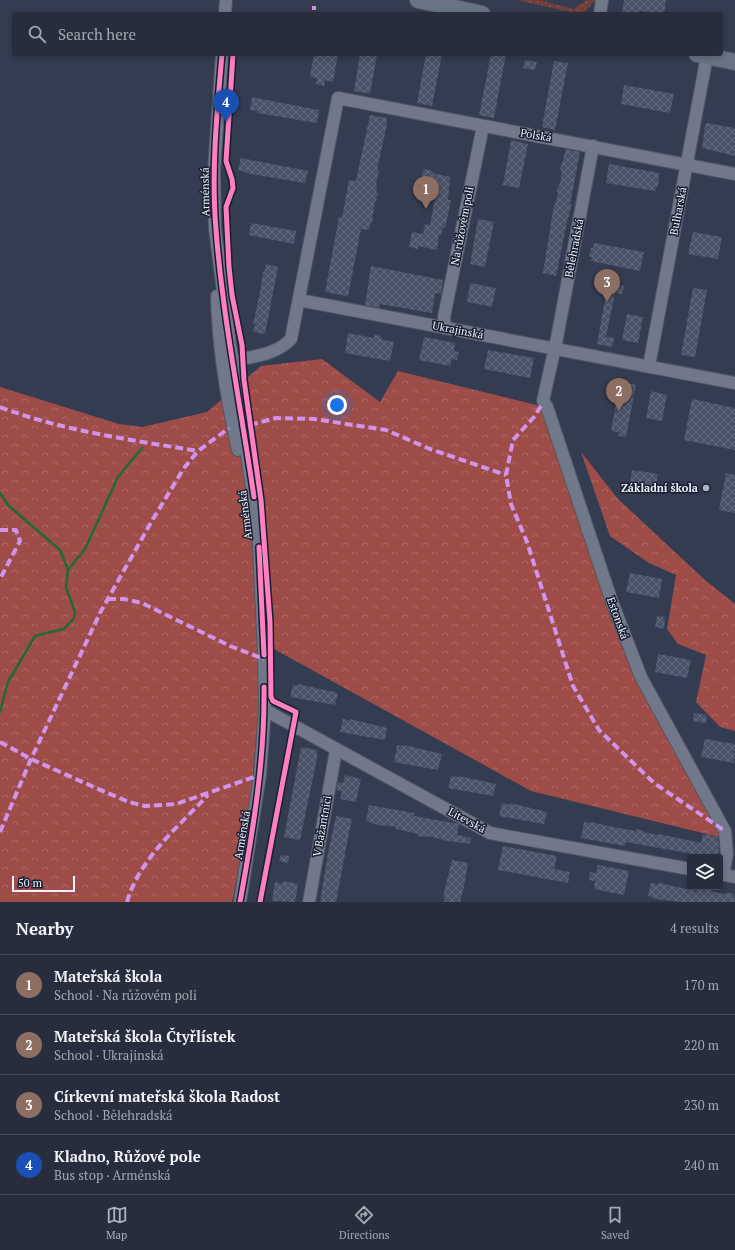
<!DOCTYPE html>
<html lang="en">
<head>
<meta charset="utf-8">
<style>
  body { margin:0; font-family:"PT Serif",serif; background:#2f3544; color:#f1f3f6 }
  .controls { position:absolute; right:12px; bottom:12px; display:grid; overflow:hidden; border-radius:4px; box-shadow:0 2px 6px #0003 }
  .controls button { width:36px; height:36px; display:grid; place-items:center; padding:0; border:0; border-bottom:1px solid #434957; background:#272d3d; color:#f1f3f6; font:20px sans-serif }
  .scale { position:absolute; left:12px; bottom:10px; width:63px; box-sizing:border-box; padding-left:4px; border:2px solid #eff3fd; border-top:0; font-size:11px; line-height:14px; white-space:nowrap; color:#eff3fd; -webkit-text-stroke:3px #181f31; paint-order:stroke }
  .you { position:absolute; left:337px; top:405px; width:14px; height:14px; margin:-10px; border:3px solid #fff; border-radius:50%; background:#1a73e8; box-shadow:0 0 0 6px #1a73e833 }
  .badge { display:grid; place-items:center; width:26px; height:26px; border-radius:50%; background:#aeb3c1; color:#fff; font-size:13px; font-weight:700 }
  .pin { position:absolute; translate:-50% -33px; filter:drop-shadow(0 1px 2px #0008) }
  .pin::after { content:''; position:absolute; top:21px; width:14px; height:12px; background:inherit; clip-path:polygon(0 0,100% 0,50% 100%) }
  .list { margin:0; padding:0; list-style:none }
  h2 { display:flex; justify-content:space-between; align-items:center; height:52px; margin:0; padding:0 16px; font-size:17px }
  h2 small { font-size:13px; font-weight:400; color:#a4a8b0 }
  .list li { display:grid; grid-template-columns:26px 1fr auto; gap:12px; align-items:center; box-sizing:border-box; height:60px; padding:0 16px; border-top:1px solid #434957 }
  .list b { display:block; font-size:15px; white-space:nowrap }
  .list p { margin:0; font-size:13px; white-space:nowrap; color:#a4a8b0 }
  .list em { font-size:13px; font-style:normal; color:#a4a8b0 }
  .icon { flex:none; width:22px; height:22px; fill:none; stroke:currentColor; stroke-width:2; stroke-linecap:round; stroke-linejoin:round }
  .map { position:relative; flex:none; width:735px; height:902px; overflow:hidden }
  .search { position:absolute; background:#272d3d; box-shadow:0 2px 6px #0003; left:12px; right:12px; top:12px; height:44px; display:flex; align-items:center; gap:10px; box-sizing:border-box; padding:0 14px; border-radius:4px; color:#a4a8b0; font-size:15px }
  .sheet { height:292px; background:#272d3d }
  nav { display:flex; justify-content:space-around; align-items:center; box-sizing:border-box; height:56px; border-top:1px solid #434957; background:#272d3d; font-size:11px; color:#a4a8b0 }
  nav a { display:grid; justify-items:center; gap:2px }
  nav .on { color:#aeb3c1 }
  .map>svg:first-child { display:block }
  .grass { fill:url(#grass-dots) }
  .forest { fill:url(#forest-crowns) }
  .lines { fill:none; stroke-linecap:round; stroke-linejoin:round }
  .stream { stroke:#1f6b33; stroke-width:2.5 }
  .building { fill:url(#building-cross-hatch) }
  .minor-casing { stroke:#515665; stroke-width:14 }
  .major-casing { stroke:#515665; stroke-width:18 }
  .minor { stroke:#717889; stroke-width:12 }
  .major { stroke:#687484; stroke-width:16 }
  .quiet { stroke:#d193ec; stroke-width:4; stroke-dasharray:8 4; stroke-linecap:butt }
  .cycleway-casing { stroke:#181f31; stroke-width:8 }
  .cycleway { stroke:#ff80c0; stroke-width:5 }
  .poi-dot { fill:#aeb3c1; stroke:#181f31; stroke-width:1.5 }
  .labels { text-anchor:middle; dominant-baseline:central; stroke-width:3; stroke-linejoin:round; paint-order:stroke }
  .street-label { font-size:11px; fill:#eff3fd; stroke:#181f31 }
  .poi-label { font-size:11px; font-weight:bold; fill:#eff3fd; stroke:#181f31; text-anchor:end }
</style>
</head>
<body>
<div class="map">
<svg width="735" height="902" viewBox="0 0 735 902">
  <defs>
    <pattern id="grass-dots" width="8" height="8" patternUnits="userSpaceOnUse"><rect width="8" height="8" fill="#713e3b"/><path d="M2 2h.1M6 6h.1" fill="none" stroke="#865a58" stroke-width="1.8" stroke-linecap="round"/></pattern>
    <pattern id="forest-crowns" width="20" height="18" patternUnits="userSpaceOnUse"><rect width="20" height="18" fill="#9e4c48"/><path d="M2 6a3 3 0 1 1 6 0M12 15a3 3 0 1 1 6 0" fill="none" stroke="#ac6663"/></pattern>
    <pattern id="building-cross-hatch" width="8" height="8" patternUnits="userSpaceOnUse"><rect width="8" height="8" fill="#4a5268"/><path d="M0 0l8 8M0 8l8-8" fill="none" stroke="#646b7e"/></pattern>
  </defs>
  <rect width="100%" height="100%" fill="#343c51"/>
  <polygon class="grass" points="516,0 540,0 573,9 587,0 595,0 583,14 580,14"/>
  <g class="forest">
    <polygon points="322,359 380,402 398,371 545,407 608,597 724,837 719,837 531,791 265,644 249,815 232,902 0,902 0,387 119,424 142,427 207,412 261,366"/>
    <polygon points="581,452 618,499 705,580 735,604 735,731 720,727 696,702 706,655 678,644 667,629 676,575 649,563 610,536"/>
  </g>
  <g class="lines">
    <g class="stream">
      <polyline points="0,493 8,505 60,550 68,570"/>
      <polyline points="0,712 8,682 35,636 64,629 74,618 75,612 66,587 68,570 85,549 118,477 142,448"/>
    </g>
  </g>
  <g class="building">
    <polygon points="624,0 666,0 664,14 640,11 640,14 622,12"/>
    <polygon points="314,54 338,54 333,82 325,80 324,86 316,84 317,78 310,77"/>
    <polygon points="360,54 377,54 370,94 354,91"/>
    <polygon points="426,54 442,54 432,106 417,103"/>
    <polygon points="491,54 506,54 494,118 479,115"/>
    <polygon points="525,60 537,62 535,70 523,68"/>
    <polygon points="554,61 568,63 555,130 542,127"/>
    <polygon points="624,85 674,94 670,113 621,104"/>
    <polygon points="252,97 319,110 317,123 257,113 257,111 250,110"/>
    <polygon points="370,115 387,118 386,125 387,125 377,170 379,170 376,185 377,185 376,193 378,193 376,201 375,201 372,223 370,223 369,230 361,229 348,296 325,292 339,217 342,218 349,180 356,181"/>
    <polygon points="707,123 735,128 735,156 702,148 705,125"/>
    <polygon points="511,140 528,144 519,188 503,185"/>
    <polygon points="566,149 580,152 570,204 572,205 567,222 556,276 543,273 554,205 555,205 558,193 556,192 560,183 562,170 560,170"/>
    <polygon points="241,158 308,171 305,183 245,173 246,172 238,170"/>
    <polygon points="609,164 659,173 658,187 656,187 655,191 606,183"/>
    <polygon points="423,169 433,171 432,173 450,177 448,200 451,200 445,228 443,227 441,235 439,235 437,250 418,246 418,249 409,247 412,232 423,234 425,224 430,225 435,198 430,197 432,188 421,184"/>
    <polygon points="478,219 494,222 485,267 470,264"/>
    <polygon points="251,223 296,231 294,244 249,235"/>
    <polygon points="693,232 722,237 718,259 688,254"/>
    <polygon points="594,243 644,252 640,271 591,261 592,257 589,256 591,248 593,248"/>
    <polygon points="266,264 278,267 265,334 253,332 255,324 253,324 261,287 263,271 264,272"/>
    <polygon points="371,266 443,280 441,294 435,293 432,313 380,304 379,308 365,305"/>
    <polygon points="470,283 496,288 492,307 467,302"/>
    <polygon points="608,283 624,286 622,294 615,293 606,337 614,338 612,347 597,344"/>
    <polygon points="693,288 707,290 695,357 681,355"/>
    <polygon points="627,314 643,317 638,343 622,340"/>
    <polygon points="348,333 374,338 375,335 381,336 381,339 394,342 390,361 345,353"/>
    <polygon points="424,337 455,343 454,351 459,352 457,360 452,359 450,366 419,360"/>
    <polygon points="488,350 534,358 530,378 484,369"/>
    <polygon points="628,383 636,385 626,437 618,436 619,432 611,431 619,386 627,387"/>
    <polygon points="651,391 667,395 662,421 646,418"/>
    <polygon points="692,399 735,408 735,450 684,440"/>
    <polygon points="632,470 658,474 654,493 629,488"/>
    <polygon points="726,473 735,475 735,513 719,510"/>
    <polygon points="630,573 662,579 659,598 626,592"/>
    <polygon points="657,616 665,617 664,629 655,627"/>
    <polygon points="658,654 691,660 687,678 655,672"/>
    <polygon points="298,684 338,693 335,705 290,697 293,685 298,686"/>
    <polygon points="694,713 707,715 706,723 693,721"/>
    <polygon points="343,719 350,721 350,719 387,728 385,740 340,732"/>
    <polygon points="705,739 735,744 734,763 701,757"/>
    <polygon points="397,745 405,746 405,745 442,754 438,770 394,762"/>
    <polygon points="301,747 317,750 317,758 300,840 284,837"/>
    <polygon points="345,775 361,779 356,802 340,799 342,791 336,790 338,782 343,783"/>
    <polygon points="451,776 458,777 459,776 496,784 493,796 448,788"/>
    <polygon points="502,803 509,805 510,803 547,812 544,824 499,816"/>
    <polygon points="369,805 414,813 414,816 459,824 457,835 471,838 470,844 441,840 441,839 426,836 425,837 418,836 418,834 396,829 396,827 382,825 381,826 366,821"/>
    <polygon points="336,816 352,819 349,833 336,902 320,902 328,853"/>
    <polygon points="584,822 591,823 591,822 613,827 636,831 636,829 644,831 644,832 658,835 659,834 701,843 703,834 718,837 719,854 716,853 715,857 699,857 699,855 626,842 625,846 581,838"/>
    <polygon points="503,846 557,856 554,869 570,872 568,883 498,870"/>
    <polygon points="281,855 289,856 288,863 279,861"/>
    <polygon points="452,860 468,863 464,886 460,902 444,902 445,897 443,897"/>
    <polygon points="598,865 629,871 624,895 594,889 595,881 589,880 590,872 596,873"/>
    <polygon points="283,881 298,884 295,902 272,901 275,882 283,884"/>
    <polygon points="651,883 658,885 659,883 696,891 697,889 704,890 704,888 719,893 726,894 727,892 734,894 735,902 680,902 656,899 648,896"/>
  </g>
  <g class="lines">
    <defs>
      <g id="minor">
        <polyline points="225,14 226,0"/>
        <polyline points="600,14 602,0"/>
        <polyline points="222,54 214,171 215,229 230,345 258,527 264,653 265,710 260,775 240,902"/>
        <polyline points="593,146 557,338 543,401 547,407 612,602 641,677 725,831 727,854 723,875"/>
        <path d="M217 296C218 348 227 400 238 450"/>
        <polyline points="299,300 735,383"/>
        <polyline points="445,328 444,317 483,126"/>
        <polyline points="649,366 707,56"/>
        <path d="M224 372 229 362C251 356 275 356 291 339L338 98 735 174"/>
        <polyline points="265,710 490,833 690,869"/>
        <polyline points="720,874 735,877"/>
        <polyline points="309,902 336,750"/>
      </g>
      <g id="major">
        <polyline points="418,0 482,14"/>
        <polyline points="697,54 735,62"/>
      </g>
    </defs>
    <use href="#minor" class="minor-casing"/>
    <use href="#major" class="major-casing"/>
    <use href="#minor" class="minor"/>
    <use href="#major" class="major"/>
    <g class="quiet">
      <polyline points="314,10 314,6"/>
      <polyline points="541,406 534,417 513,440 506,475 511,504 527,542 573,686 599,730 654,783 725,831"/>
      <path d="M0 407C63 431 132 440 198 451"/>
      <polyline points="250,425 276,418 314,419 386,430 430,449 506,475"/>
      <polyline points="0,530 16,530 20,541 0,579"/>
      <polyline points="108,599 124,599 142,603 230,646 264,659"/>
      <polyline points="0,742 31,759 105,792 129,802 145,806 176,804 260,775"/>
      <polyline points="0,832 31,759 101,611 153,519 184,468 198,451 229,428"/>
      <path d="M127 902C139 859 179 826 208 795"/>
    </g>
    <defs>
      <g id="cycleway">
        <path d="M222 54C217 112 211 171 216 230 223 319 241 408 254 497"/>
        <polyline points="233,54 226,161 232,179 233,188 226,207 229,267 232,295 242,345 244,380 261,500 270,622 271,697 273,701 296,712 260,902"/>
        <polyline points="259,547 264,655"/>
        <path d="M240 902C253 831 265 759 264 687"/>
      </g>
    </defs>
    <use href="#cycleway" class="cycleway-casing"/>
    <use href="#cycleway" class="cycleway"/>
  </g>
  <circle class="poi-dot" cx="706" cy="488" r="4"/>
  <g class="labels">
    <g class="street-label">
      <text transform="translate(536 135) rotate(10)">Polská</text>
      <text transform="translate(205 192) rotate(-91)">Arménská</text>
      <text transform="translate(678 211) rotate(-79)">Bulharská</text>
      <text transform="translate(462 226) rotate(-79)">Na růžovém poli</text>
      <text transform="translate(574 248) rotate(-79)">Bělehradská</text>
      <text transform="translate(458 330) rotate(11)">Ukrajinská</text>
      <text transform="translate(245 515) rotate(-97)">Arménská</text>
      <text transform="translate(618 618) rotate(70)">Estonská</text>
      <text transform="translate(467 820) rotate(28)">Litevská</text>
      <text transform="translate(322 826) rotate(-80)">V Bažantnici</text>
      <text transform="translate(242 835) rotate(-80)">Arménská</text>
    </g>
    <g class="poi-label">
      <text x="698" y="488">Základní škola</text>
    </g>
  </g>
</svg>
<div class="controls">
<button><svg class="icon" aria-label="layers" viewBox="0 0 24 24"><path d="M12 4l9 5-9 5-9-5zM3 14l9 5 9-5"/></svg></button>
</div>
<div class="scale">50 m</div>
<div class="you"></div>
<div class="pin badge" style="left:426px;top:209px;background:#8d6e63">1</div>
<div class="pin badge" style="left:619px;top:411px;background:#8d6e63">2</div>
<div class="pin badge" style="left:607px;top:302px;background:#8d6e63">3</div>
<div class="pin badge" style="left:226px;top:122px;background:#1a4fb4">4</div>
<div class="search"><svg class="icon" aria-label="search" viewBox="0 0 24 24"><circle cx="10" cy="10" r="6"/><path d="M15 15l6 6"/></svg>Search here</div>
</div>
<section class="sheet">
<h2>Nearby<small>4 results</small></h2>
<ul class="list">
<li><span class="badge" style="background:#8d6e63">1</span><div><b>Mateřská škola</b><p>School · Na růžovém poli</p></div><em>170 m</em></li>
<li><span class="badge" style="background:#8d6e63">2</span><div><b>Mateřská škola Čtyřlístek</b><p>School · Ukrajinská</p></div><em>220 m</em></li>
<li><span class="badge" style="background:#8d6e63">3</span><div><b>Církevní mateřská škola Radost</b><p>School · Bělehradská</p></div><em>230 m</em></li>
<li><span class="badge" style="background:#1a4fb4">4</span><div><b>Kladno, Růžové pole</b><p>Bus stop · Arménská</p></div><em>240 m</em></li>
</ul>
</section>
<nav>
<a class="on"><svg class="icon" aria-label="map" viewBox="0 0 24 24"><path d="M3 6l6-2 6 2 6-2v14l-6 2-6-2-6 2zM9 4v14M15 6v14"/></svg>Map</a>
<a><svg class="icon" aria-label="directions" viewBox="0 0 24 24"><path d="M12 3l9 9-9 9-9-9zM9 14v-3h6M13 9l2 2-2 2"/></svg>Directions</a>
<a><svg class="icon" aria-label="saved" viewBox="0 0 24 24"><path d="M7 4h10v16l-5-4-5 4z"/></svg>Saved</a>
</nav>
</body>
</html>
